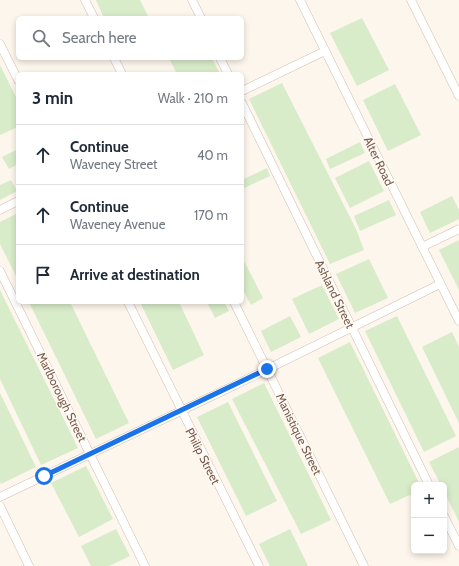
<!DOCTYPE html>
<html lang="en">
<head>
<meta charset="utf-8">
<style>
  body { margin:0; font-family:Cabin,sans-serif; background:#f6f6f7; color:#1f2937 }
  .controls { position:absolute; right:12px; bottom:12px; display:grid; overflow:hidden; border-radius:6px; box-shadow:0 2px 6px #0003 }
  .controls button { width:36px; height:36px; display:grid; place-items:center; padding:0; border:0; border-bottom:1px solid #e0e1e3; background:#fff; color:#1f2937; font:20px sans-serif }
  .stop { position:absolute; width:12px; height:12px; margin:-9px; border:3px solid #1a73e8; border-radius:50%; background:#fff }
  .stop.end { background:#1a73e8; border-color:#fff; box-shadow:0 1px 4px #0008 }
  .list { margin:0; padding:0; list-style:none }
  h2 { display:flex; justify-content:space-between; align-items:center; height:52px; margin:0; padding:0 16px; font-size:17px }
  h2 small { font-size:13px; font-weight:400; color:#747a83 }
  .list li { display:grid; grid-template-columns:26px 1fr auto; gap:12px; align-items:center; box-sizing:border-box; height:60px; padding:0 16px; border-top:1px solid #e0e1e3 }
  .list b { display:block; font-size:15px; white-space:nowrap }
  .list p { margin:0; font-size:13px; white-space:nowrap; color:#747a83 }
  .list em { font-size:13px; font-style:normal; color:#747a83 }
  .icon { flex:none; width:22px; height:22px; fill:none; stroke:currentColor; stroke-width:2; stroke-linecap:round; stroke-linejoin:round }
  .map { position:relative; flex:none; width:459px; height:566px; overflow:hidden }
  .search { position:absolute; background:#fff; box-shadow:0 2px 6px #0003; left:16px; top:16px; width:228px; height:44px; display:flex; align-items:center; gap:10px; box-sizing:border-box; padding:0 14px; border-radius:6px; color:#747a83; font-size:15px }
  .panel { position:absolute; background:#fff; box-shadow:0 2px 6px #0003; left:16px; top:72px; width:228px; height:232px; border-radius:6px }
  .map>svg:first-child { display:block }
  .green { fill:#d8ecc9 }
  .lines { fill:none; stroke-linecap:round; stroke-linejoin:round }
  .minor-casing { stroke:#d1beb0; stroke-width:9 }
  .minor { stroke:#fff; stroke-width:8 }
  .route { stroke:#1a73e8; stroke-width:5 }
  .labels { text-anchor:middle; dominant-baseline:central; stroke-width:3; stroke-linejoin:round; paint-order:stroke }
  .street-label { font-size:12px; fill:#7a5c4d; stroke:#fffaf3 }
</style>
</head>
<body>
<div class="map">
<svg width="459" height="566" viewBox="0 0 459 566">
  <rect width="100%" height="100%" fill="#fdf6ec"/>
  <g class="green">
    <polygon points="96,0 140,0 149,18 104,18"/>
    <polygon points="362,18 389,70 357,86 330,33"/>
    <polygon points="169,58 212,58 220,74 177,74"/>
    <polygon points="0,65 18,101 18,127 0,135"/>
    <polygon points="282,83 356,229 364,250 330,264 249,99"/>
    <polygon points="395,84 421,135 388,151 363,100"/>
    <polygon points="360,142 365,153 330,169 326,159"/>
    <polygon points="18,149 18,164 9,169 2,157"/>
    <polygon points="369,161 384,191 350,208 335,178"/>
    <polygon points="267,168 270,176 242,189 242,180"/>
    <polygon points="11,180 17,191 0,200 0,185"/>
    <polygon points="452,196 459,210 459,219 430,233 420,212"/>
    <polygon points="389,200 396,215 360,231 354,216"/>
    <polygon points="18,213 18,280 0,244 0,222"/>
    <polygon points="459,240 459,290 439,250"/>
    <polygon points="242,257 263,298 251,305 242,288"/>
    <polygon points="369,259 388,298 355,313 336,274"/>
    <polygon points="322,285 339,319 309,334 292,299"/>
    <polygon points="0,290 78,448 41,465 0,379"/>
    <polygon points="29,302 70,302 129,423 96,439"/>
    <polygon points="140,302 179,302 204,355 173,370"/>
    <polygon points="207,302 224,302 229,311 215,318"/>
    <polygon points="290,316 301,337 271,352 261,331"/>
    <polygon points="397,316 456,436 424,452 365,331"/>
    <polygon points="452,332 459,347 459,423 422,347"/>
    <polygon points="350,342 420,485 414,485 414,493 390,504 318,358"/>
    <polygon points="264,383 331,520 301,534 232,399"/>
    <polygon points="0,393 36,467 1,484 0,482"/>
    <polygon points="228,402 277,501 246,516 197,417"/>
    <polygon points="459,447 459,522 444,491 444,485 441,485 429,462"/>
    <polygon points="86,466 113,519 79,537 51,483"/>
    <polygon points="116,529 130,556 109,566 91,566 81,546"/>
    <polygon points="290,529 308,566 270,566 259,544"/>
  </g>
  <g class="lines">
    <defs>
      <g id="minor">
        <polyline points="85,0 94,18"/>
        <polyline points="192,0 201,18"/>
        <polyline points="300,0 459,321"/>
        <polyline points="411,0 459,96"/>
        <polyline points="0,44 18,80"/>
        <polyline points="114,58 122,74"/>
        <polyline points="220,58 228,74"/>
        <polyline points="242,91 325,51"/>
        <polyline points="242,103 429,485"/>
        <polyline points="0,210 18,201"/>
        <polyline points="422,247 459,229"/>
        <polyline points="0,271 145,566"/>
        <polyline points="128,302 259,566"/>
        <polyline points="234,302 364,566"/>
        <polyline points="0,497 225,390 440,284"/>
        <polyline points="0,506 29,566"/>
        <polyline points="444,516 459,546"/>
      </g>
    </defs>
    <use href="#minor" class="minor-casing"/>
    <use href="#minor" class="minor"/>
  </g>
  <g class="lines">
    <polyline class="route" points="44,476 267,369"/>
  </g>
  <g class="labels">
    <g class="street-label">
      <text transform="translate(379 161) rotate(64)">Alter Road</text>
      <text transform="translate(335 294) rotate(64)">Ashland Street</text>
      <text transform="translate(62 397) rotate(64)">Marlborough Street</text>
      <text transform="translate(299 434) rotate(64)">Manistique Street</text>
      <text transform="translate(203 456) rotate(63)">Philip Street</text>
    </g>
  </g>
</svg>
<div class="controls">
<button>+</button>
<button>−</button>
</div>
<div class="stop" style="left:44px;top:476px"></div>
<div class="stop end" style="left:267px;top:369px"></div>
<div class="search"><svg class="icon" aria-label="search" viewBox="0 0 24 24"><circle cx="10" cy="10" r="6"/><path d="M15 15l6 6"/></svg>Search here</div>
<section class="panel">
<h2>3 min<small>Walk · 210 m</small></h2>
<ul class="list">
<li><svg class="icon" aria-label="ahead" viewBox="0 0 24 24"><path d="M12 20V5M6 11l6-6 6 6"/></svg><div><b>Continue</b><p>Waveney Street</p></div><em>40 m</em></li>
<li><svg class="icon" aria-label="ahead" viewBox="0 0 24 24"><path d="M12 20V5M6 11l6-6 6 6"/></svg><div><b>Continue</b><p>Waveney Avenue</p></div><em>170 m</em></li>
<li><svg class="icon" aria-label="arrive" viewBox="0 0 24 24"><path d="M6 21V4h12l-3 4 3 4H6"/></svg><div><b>Arrive at destination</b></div></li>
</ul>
</section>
</div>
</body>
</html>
